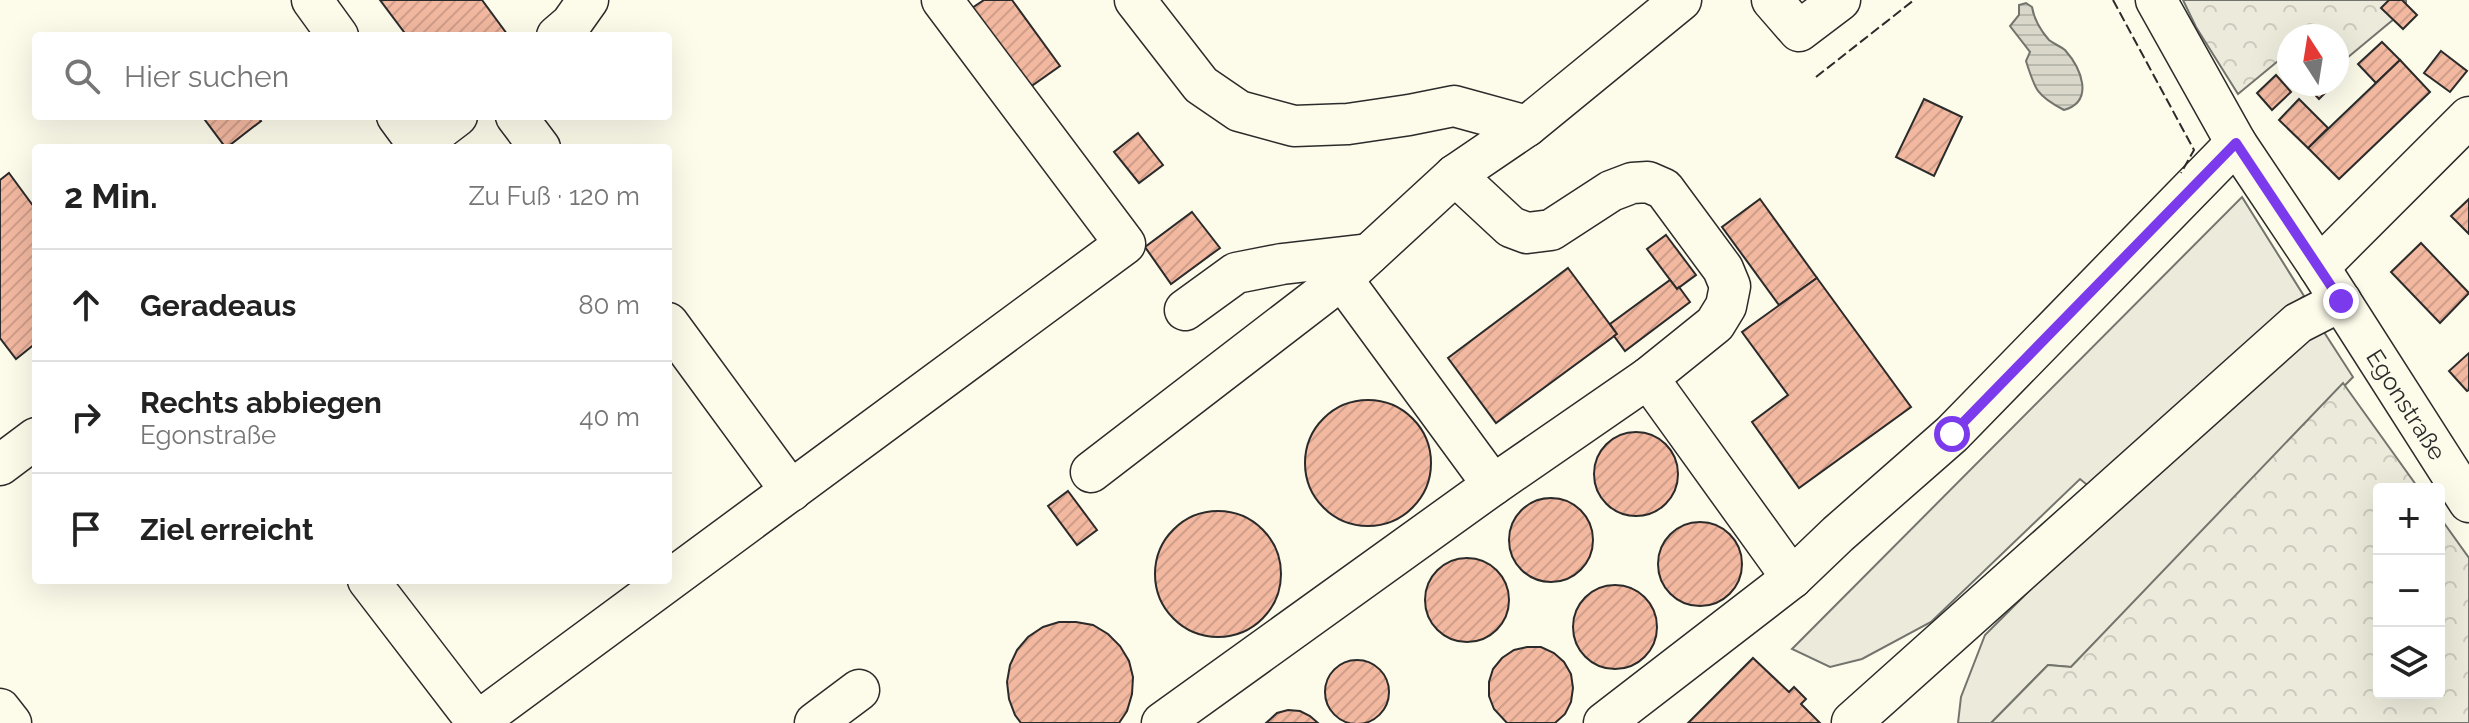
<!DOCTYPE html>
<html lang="de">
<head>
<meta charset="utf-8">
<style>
  body { margin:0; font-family:Raleway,sans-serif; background:#f2f2f2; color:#222 }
  .controls { position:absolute; right:24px; bottom:24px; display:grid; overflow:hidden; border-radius:8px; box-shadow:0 8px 32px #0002 }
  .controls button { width:72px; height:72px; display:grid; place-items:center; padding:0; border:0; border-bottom:2px solid #e0e0e0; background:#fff; color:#222; font:40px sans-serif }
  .compass { position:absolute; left:2277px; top:24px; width:72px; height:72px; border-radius:50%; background:#fff; box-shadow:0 8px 32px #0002; rotate:348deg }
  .stop { position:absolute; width:24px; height:24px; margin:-18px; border:6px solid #7c3aed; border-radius:50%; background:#fff }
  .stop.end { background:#7c3aed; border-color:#fff; box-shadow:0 2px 8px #0008 }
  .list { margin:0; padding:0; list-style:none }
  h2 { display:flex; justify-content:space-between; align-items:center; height:104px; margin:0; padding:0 32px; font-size:34px }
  h2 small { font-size:26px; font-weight:400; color:#767676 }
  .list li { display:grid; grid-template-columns:52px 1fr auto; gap:24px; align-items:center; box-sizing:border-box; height:112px; padding:0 32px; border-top:2px solid #e0e0e0 }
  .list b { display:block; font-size:30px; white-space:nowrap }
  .list p { margin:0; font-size:26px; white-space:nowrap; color:#767676 }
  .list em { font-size:26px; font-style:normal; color:#767676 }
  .icon { flex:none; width:44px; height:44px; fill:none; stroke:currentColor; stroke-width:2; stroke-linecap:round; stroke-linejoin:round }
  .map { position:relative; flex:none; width:2469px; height:723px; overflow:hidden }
  .search { position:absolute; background:#fff; box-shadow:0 8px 32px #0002; left:32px; top:32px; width:640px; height:88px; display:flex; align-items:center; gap:20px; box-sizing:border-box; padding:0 28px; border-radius:8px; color:#767676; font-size:30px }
  .panel { position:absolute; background:#fff; box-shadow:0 8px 32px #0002; left:32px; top:144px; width:640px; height:440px; border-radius:8px }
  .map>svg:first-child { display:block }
  .grass { fill:#ecebdb; stroke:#74746e; stroke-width:2 }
  .forest { fill:url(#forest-crowns); stroke:#74746e; stroke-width:2 }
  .water { fill:url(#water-rules); stroke:#74746e; stroke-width:2 }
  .building { fill:url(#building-hatch); stroke:#2b2b2b; stroke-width:2 }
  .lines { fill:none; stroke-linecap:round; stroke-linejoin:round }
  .minor-casing { stroke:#2b2b2b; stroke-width:43 }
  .minor { stroke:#fdfbea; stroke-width:40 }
  .fence { stroke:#2b2b2b; stroke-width:2; stroke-dasharray:10 4; stroke-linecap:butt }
  .route { stroke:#7c3aed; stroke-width:10 }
  .labels { text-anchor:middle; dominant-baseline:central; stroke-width:6; stroke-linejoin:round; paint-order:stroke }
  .street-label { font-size:24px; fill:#2b2b2b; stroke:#fdfbea }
</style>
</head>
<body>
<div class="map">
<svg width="2469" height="723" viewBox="0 0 2469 723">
  <defs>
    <pattern id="forest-crowns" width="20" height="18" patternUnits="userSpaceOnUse" patternTransform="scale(2)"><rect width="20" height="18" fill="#ecebdb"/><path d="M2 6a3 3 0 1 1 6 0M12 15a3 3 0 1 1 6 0" fill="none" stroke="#cbcabc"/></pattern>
    <pattern id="water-rules" width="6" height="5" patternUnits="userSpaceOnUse" patternTransform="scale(2)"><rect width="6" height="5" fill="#d8d7c9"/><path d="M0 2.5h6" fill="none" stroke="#bab9ad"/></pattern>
    <pattern id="building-hatch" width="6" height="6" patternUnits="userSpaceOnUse" patternTransform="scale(2)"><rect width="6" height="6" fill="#f2b8a0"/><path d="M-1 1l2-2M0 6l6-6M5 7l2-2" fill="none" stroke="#d09e8a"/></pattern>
  </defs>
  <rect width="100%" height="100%" fill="#fdfbea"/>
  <g class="grass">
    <polygon points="2242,197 2304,296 2285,310 2092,489 2080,479 1931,622 1862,659 1830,667 1792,649"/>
    <polygon points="2322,329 2353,377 2071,667 2048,665 1991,723 1958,723 1961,697 1985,635 2051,569 2270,367"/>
  </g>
  <g class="forest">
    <polygon points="2183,0 2406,0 2406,9 2341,63 2337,60 2337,36 2289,36 2289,52 2238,94 2196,27"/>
    <polygon points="2343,383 2419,489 2379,489 2379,693 2439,693 2439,516 2469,558 2469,723 1991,723 2048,665 2071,667"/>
  </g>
  <path class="water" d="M2026 3 2032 7C2034 19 2041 31 2049 40 2054 44 2060 46 2065 50 2081 68 2095 101 2064 110 2037 96 2035 90 2026 61L2030 52 2010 26 2019 15V5Z"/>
  <g class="building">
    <polygon points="380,0 482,0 507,34 504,36 407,36"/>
    <polygon points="984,0 1012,0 1060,66 1023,92 966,12"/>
    <polygon points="2389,0 2402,0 2417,15 2403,29 2381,8"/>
    <polygon points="2382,42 2400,60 2376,83 2358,64"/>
    <polygon points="2441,51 2467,71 2450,92 2424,73"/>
    <polygon points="2400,60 2430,92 2339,179 2308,148"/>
    <polygon points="2276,75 2291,92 2272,110 2257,93"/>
    <polygon points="2305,84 2334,84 2319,99"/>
    <polygon points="1924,99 1962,117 1934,176 1896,157"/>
    <polygon points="2299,99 2328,128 2308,148 2279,120"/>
    <polygon points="202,116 257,116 261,121 226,148"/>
    <polygon points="1138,133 1163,165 1139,183 1114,152"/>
    <polygon points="9,173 34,207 36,206 36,343 16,359 0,338 0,180"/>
    <polygon points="1760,199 1817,278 1779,305 1722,227"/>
    <polygon points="2469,199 2469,234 2451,216"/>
    <polygon points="1192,212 1220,248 1171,284 1145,247"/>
    <polygon points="1666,235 1696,275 1677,289 1647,249"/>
    <polygon points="2421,243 2469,293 2440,323 2391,272"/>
    <polygon points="1568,268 1617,334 1496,423 1448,358"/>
    <polygon points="1817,278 1911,407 1799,488 1752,422 1788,395 1742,332"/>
    <polygon points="1670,280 1677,289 1679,287 1690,302 1625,351 1614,336 1617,334 1610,324"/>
    <polygon points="2469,353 2469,390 2467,391 2449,371"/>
    <circle cx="1368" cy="463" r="63"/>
    <circle cx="1636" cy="474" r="42"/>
    <polygon points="1068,491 1097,530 1077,545 1048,506"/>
    <circle cx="1551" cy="540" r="42"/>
    <circle cx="1218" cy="574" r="63"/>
    <circle cx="1700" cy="564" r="42"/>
    <circle cx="1467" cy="600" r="42"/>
    <circle cx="1615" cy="627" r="42"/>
    <polygon points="1059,622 1076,622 1093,625 1108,634 1120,646 1129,661 1133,677 1132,694 1127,711 1119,723 1021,723 1015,715 1009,699 1007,682 1010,665 1017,650 1028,637 1043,627"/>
    <polygon points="1527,647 1541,647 1554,653 1564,662 1571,674 1573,688 1571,702 1565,714 1555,723 1507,723 1494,709 1489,696 1489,682 1493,669 1502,658 1514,650"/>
    <polygon points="1753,658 1789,692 1794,687 1806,699 1801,704 1820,723 1688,723"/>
    <circle cx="1357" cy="692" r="32"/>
    <polygon points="1288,710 1300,711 1310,716 1318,723 1266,723 1277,713"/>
  </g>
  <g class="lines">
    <defs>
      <g id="minor">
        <polyline points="312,0 338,36"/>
        <polyline points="1135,0 1201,85 1239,111 1294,126 1348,124 1409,115 1454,106 1527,126 1681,0"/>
        <polyline points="1772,0 1799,31 1840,0"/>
        <path id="s1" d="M2156 0 2236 143 2319 267 2469 502"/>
        <polyline points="557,36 571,24 588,0"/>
        <polyline points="397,116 419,146"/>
        <polyline points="516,116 540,148"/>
        <polyline points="415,148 457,116"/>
        <polyline points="1455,175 1511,227 1527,233 1551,230 1611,191 1632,183 1648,182 1664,189 1723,269 1730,286 1726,306 1715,324 1648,378 1493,485"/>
        <polyline points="2319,267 2469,117"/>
        <polyline points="1185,310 1236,273 1282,264 1369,254"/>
        <polyline points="668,323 791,491"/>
        <polyline points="1648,378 1792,578"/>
        <polyline points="0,465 36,438"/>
        <polyline points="1091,472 1342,279 1455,175 1527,126"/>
        <polyline points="368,580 477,722 1125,244 942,0"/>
        <polyline points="0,709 11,723"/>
        <polyline points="1852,722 2298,323 2341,301"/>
        <polyline points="815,723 859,690"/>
        <polyline points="1162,723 1493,485 1342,279"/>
        <polyline points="1604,723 1792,578 1838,534 1952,434 2236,143"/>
      </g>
    </defs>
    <use href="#minor" class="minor-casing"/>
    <use href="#minor" class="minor"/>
    <g class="fence">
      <polyline points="2113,0 2194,150 2181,173"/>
      <polyline points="1816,77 1914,0"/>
    </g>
  </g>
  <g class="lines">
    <polyline class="route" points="1952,434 2236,143 2341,301"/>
  </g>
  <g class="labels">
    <g class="street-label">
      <text stroke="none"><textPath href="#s1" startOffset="476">Egonstraße</textPath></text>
    </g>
  </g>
</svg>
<div class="controls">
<button>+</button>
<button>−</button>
<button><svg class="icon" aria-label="layers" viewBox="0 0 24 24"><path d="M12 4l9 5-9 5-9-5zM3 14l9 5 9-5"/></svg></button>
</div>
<svg class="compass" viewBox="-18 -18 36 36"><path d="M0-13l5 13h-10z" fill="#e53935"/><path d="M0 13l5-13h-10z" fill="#767676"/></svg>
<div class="stop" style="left:1952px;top:434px"></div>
<div class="stop end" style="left:2341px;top:301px"></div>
<div class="search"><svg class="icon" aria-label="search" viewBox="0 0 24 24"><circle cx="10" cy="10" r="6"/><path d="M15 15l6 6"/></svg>Hier suchen</div>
<section class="panel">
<h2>2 Min.<small>Zu Fuß · 120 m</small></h2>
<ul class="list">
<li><svg class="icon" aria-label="ahead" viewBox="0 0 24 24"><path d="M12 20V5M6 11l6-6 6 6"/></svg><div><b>Geradeaus</b></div><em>80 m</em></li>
<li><svg class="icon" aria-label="right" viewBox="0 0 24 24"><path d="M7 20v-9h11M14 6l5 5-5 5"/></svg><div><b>Rechts abbiegen</b><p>Egonstraße</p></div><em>40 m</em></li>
<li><svg class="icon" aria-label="arrive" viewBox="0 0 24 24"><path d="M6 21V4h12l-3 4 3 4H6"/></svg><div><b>Ziel erreicht</b></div></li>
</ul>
</section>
</div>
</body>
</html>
